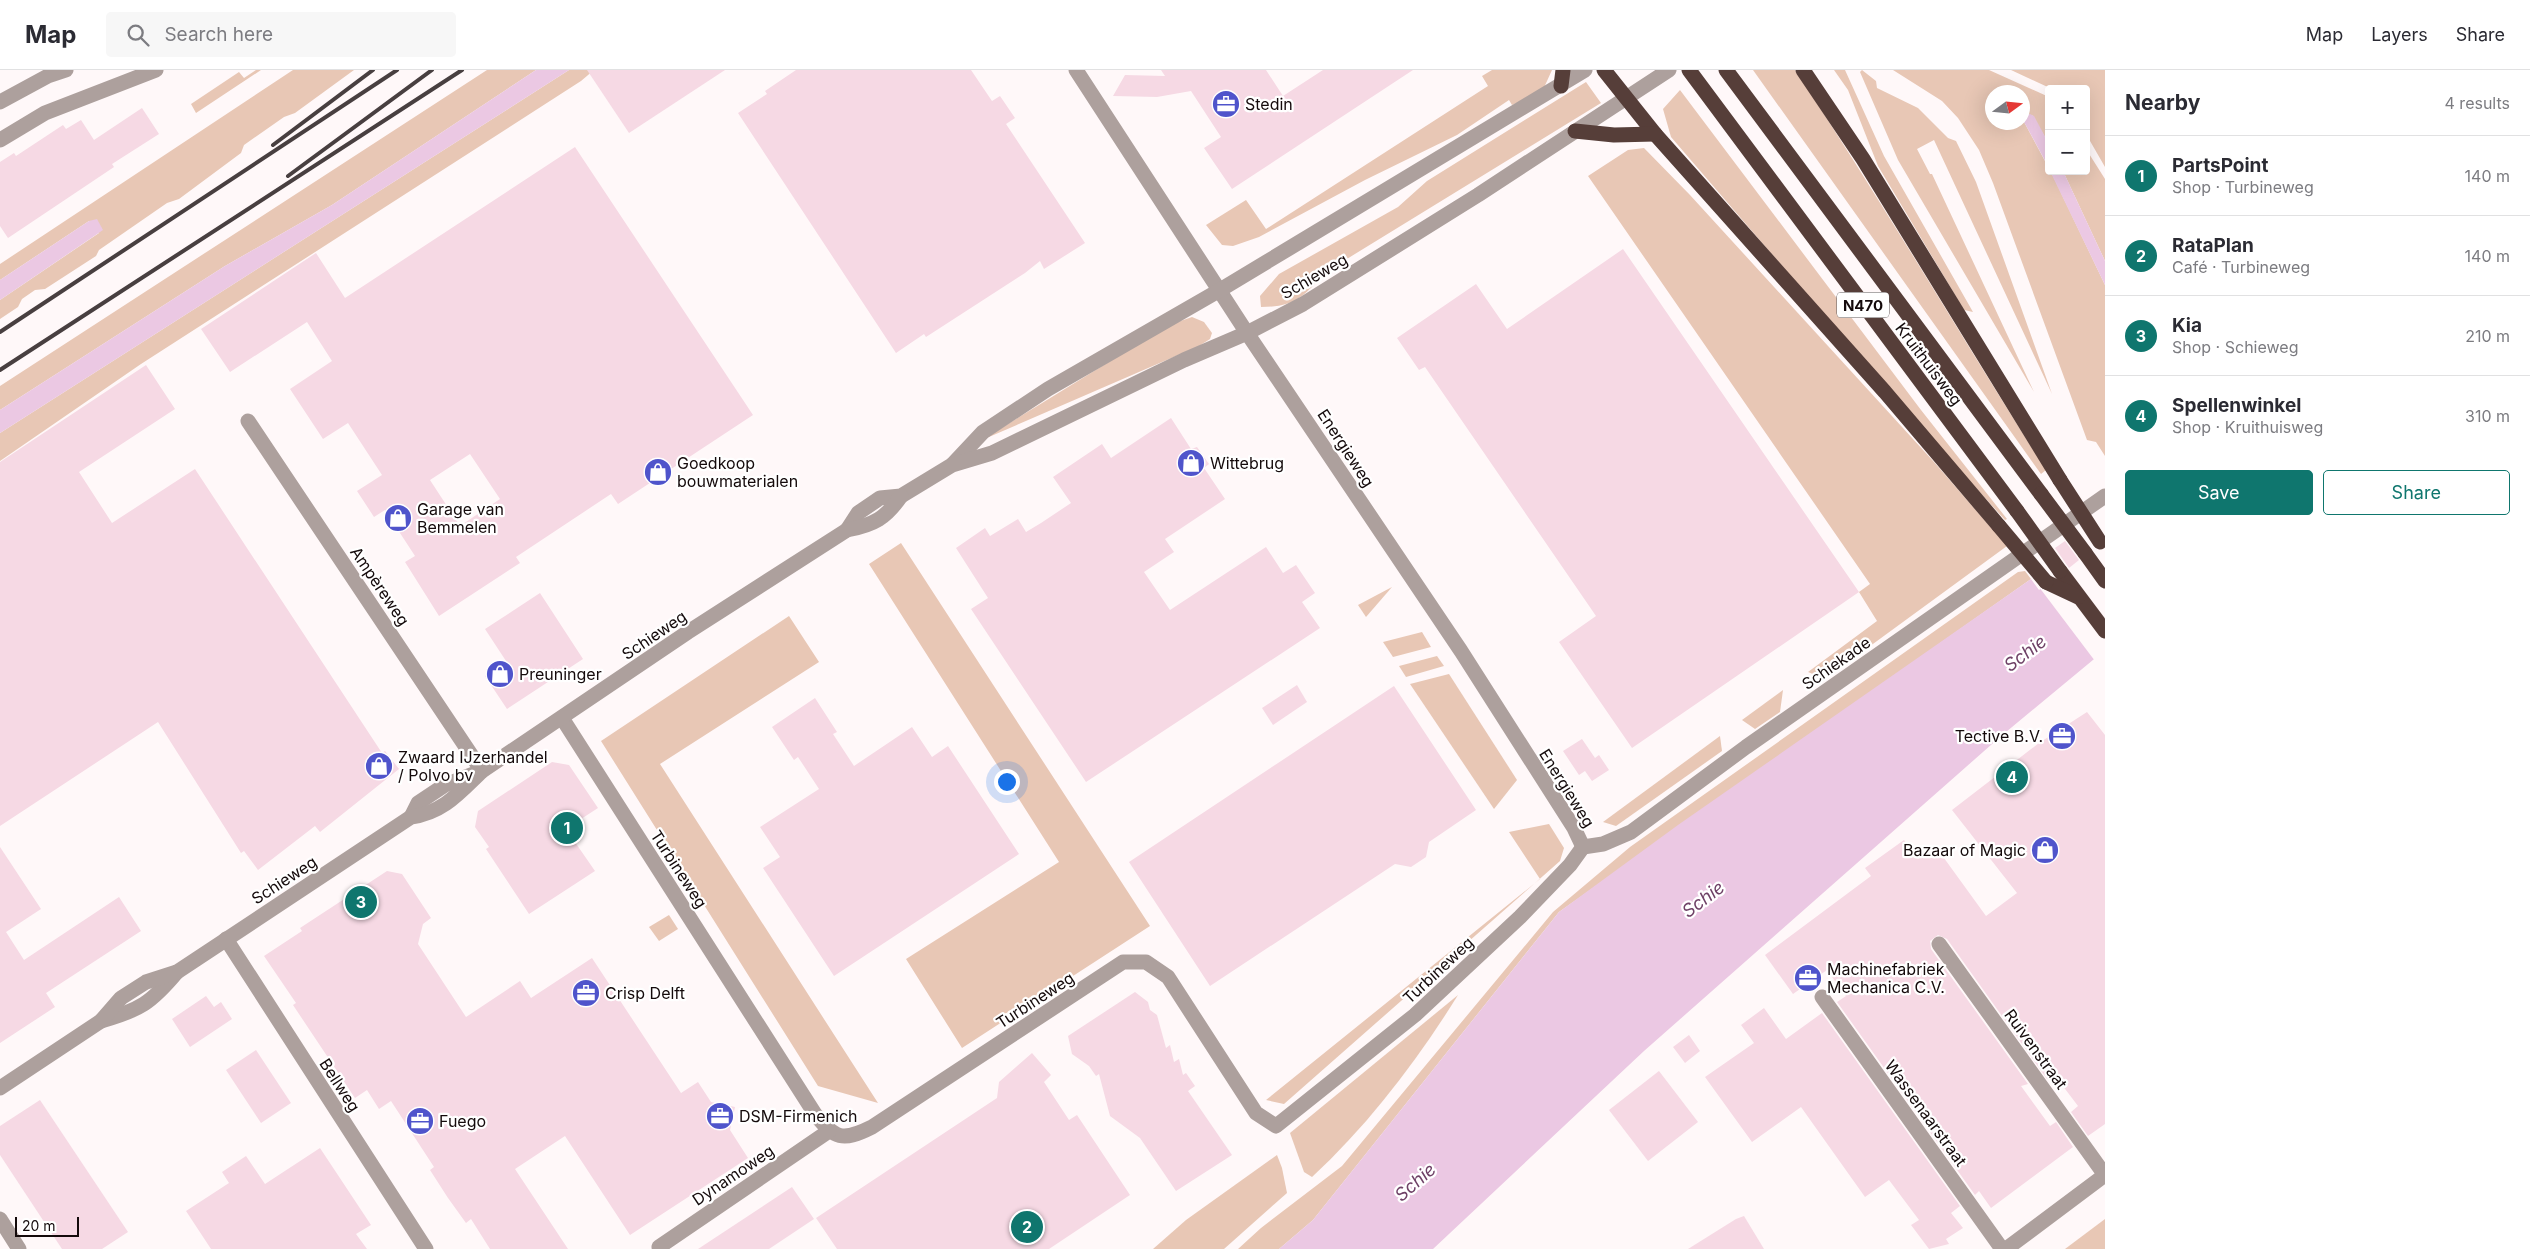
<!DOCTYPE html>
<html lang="en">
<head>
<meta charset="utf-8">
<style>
  body { margin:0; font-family:Inter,sans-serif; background:#f7f7f7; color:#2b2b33 }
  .controls { position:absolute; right:15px; top:15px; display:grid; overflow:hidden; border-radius:5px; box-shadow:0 5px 20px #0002 }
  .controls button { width:45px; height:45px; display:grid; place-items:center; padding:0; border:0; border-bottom:1px solid #e1e1e2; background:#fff; color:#2b2b33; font:25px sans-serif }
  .compass { position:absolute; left:1985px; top:15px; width:45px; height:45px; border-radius:50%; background:#fff; box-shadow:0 5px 20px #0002; rotate:75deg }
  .scale { position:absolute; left:15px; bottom:12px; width:64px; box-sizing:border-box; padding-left:5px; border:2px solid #140a0b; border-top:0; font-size:14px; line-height:18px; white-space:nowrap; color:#140a0b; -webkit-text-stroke:4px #fff; paint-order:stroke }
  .you { position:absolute; left:1006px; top:711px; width:18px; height:18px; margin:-12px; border:4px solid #fff; border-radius:50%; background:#1a73e8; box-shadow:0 0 0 8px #1a73e833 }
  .badge { display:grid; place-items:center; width:32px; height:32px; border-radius:50%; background:#0f766e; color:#fff; font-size:16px; font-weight:700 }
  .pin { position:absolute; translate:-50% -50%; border:2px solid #fff; box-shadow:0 1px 5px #0006 }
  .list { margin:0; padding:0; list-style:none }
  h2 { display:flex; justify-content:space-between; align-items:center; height:65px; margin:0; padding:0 20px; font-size:21px }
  h2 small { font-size:16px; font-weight:400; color:#7c7c81 }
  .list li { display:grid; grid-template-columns:32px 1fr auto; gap:15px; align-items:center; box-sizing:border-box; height:80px; padding:0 20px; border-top:1px solid #e1e1e2 }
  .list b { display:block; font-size:19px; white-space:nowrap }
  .list p { margin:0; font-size:16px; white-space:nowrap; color:#7c7c81 }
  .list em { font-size:16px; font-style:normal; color:#7c7c81 }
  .actions { display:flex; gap:10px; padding:15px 20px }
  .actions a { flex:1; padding:11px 0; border:1px solid #0f766e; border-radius:5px; text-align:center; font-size:18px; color:#0f766e }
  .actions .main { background:#0f766e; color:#fff }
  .icon { flex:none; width:28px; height:28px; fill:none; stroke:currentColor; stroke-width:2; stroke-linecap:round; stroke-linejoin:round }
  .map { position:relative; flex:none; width:2105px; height:1179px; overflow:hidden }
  header { display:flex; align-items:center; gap:30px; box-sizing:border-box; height:70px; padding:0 25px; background:#fff; border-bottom:1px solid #e1e1e2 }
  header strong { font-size:24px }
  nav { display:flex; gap:28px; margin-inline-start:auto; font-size:18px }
  .search { width:350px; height:45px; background:#f7f7f7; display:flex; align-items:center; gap:12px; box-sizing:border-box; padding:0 18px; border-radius:5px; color:#7c7c81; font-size:19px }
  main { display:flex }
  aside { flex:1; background:#fff }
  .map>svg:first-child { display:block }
  .green { fill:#e8c7b5; fill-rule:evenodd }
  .water { fill:#ebc8e3 }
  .pier { fill:#fff8f9 }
  .building { fill:#f6d9e4; fill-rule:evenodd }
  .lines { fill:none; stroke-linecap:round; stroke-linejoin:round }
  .minor { stroke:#ada09d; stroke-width:15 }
  .highway { stroke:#563e39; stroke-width:15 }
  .rail { stroke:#483f40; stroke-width:4 }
  .highway-bridge { stroke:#563e39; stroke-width:15 }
  .labels { text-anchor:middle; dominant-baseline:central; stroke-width:4.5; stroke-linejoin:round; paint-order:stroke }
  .shield { fill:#fff; stroke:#5a5454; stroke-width:1 }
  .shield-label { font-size:15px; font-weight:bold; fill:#140a0b }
  .poi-label { font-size:16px; fill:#140a0b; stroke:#fff; text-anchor:start }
  .street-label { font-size:16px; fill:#140a0b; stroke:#fff }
  .water-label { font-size:18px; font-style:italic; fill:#6f4267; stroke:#fff }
</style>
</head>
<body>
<header>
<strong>Map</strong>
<div class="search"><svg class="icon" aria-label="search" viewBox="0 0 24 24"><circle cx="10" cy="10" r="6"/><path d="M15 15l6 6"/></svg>Search here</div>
<nav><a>Map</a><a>Layers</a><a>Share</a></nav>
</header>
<main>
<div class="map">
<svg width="2105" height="1179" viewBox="0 0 2105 1179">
  <rect width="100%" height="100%" fill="#fff8f9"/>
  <g class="green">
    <polygon points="256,0 261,0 196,43 191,34 239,2 244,8"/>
    <polygon points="293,0 354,0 295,43 284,47 244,75 241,83 179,129 167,133 99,180 96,186 45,219 35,220 22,229 18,237 0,249 0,230 99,163 89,151 0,210 0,194"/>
    <polygon points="487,0 536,0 332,135 225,196 0,340 0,316"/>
    <polygon points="569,0 594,0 581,11 141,294 0,391 0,363"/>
    <polygon points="1492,0 1552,0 1542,22 1512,35 1509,30 1457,65 1365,110 1259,167 1233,176 1222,175 1206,155 1246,130 1266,159 1488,16 1482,6"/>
    <path d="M1753 0H1795C1882 131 1961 267 2046 400L2041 404Z"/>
    <polygon points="1834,0 1845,0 1884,86 1973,242 1964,240 1878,96 1848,20"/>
    <polygon points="1862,0 1876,11 1877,18 1918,38 1948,68 1956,71 1976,112 2052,324 1934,70 1917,79 1930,104 1932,104 2034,322 1898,90 1860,2"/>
    <path d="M1893 0H1989L2049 27V74L2032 45 2023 50 2053 106 2105 215V386L2096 372 2087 370 1993 113 1979 80 1958 48 1942 31ZM1992 22H2022V52H1992Z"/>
    <polygon points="2011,0 2105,0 2105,97 2086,64 2086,19 2052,19"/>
    <path d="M1586 12 1601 33 1324 203C1304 227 1294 237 1261 237L1260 226 1279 204 1398 137 1427 111Z"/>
    <polygon points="1680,20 1921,340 2007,449 2005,450 1918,354 1671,67 1663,39"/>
    <polygon points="1644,78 1690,125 1934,392 2007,476 1825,609 1808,602 1877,551 1859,522 1870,514 1588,106 1628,80"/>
    <polygon points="2086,79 2105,109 2105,191 2063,101 2086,101"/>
    <polygon points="1192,247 1204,252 1212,263 1210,269 1199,276 982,370 1169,255"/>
    <polygon points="901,473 1150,856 962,978 906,889 1059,792 869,494"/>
    <polygon points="2025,501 2031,509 1559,842 1313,1150 1279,1179 1238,1179 1261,1158 1342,1096 1553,842 1630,777 2018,502"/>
    <polygon points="1392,517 1366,547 1358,535"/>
    <polygon points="789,546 819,592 660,694 878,1033 818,1016 601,671"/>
    <polygon points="1422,562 1431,577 1393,587 1383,572"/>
    <polygon points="1437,586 1444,596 1406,607 1399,596"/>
    <polygon points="1449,604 1517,710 1494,739 1410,614"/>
    <polygon points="1783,620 1780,642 1755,659 1742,650"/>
    <polygon points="1720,666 1722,681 1616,756 1603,752"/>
    <polygon points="1549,754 1564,778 1560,791 1284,1034 1266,1030 1540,809 1509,762"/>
    <polygon points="669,845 678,859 659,871 649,857"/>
    <path d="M1458 925C1417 991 1369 1054 1312 1107L1304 1102 1290 1063Z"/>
    <polygon points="1277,1085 1282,1098 1287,1123 1224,1179 1153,1179 1186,1150"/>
    <polygon points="2105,1149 2105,1179 2065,1179"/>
  </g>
  <g class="water">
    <polygon points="536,0 569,0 0,363 0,340 225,196 332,135"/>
    <polygon points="2030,44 2034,46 2049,74 2049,98 2023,50 2025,45"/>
    <polygon points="2050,101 2063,101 2105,191 2105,215"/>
    <polygon points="97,149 103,160 0,230 0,210 89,151"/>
    <polygon points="2105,471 2105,580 2000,667 1644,981 1433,1179 1279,1179 1313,1150 1559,842 1678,755 2031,509 2039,520"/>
  </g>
  <polygon class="pier" points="2105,468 2105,583 2095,591 2039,517"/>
  <g class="building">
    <polygon points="587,0 725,0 629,63"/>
    <polygon points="796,0 971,0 992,31 1000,26 1015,48 1006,54 1085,173 1044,199 1040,191 1025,203 926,267 924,264 896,283 738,43 767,24 765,21"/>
    <polygon points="1161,0 1266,0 1283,26 1323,0 1413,0 1232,119 1204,78 1221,67 1191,21 1157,27 1113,26 1125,5 1165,6"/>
    <polygon points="142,38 159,64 112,94 114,97 8,168 0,156 0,92 14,83 16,86 63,55 66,59 81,50 94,70"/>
    <path d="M575 77 753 345 618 434 611 424 516 487 520 493 439 546 405 492 415 486 385 440 374 447 357 421 382 405 348 353 323 369 290 319 332 291 307 252 230 302 201 259 316 183 345 228ZM470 384 500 429 460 456 430 410Z"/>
    <polygon points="1623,179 1859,522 1632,678 1559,572 1596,546 1425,297 1419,300 1397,268 1476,214 1507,259"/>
    <polygon points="146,295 175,339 79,402 112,453 195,399 382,683 385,681 399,699 320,762 315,756 258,800 244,781 241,783 158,652 0,756 0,392"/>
    <polygon points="1171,348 1191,379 1197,377 1209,394 1204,398 1225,429 1165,469 1174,482 1144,502 1170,540 1266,477 1283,503 1296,495 1315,523 1302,532 1320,558 1086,712 971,539 988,528 956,478 985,458 990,466 1018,449 1026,462 1041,453 1071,433 1053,407 1102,374 1111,388"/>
    <polygon points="2065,471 2079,490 2069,498 2055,478"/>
    <polygon points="540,523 583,589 507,639 485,606 506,591 485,559"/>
    <polygon points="1297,615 1307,632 1273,655 1262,638"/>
    <polygon points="1394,616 1476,740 1429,772 1426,787 1411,797 1395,794 1210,916 1129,792"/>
    <polygon points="815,628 837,662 833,664 854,696 912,657 932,687 948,676 1019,784 834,906 763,798 780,787 760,757 819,719 798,687 794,690 772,657"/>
    <polygon points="2087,642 2105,665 2105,1054 2088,1066 2071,1042 2078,1036 2056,1007 2047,1009 1947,869 1938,865 1930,871 1931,879 2028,1014 2021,1016 2050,1056 2056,1052 2073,1077 1991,1138 1979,1121 1975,1125 1837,932 1846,926 1827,900 1793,924 1765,885 1871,806 1865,798 1904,770 1918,789 1936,777 1986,846 2017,823 1952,740 2039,673"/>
    <polygon points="1582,669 1595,688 1599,685 1609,700 1592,711 1585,701 1579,705 1563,681"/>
    <polygon points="552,692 569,695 598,738 564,760 568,762 595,801 529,844 486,779 489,777 475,757 478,741"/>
    <polygon points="0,777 41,839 6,862 24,890 119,827 141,861 46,923 55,937 0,973"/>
    <polygon points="387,801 402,804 431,848 423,854 418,874 466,947 520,911 531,928 592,888 681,1023 698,1012 711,1032 735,1037 730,1060 748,1088 630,1165 565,1066 515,1099 568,1179 490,1179 471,1149 466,1153 448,1128 430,1100 434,1097 391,1031 379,1039 367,1020 355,1028 293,935 296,933 264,886 302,861 300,858"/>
    <polygon points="1135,922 1148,932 1150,940 1157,945 1166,978 1170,975 1174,992 1179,989 1183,1005 1186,1003 1195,1016 1188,1021 1232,1085 1176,1121 1140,1068 1110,1046 1099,1004 1096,1006 1089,996 1072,984 1068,966"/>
    <polygon points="206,926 214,937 221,932 232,949 190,977 172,949"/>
    <polygon points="1764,938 1786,969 1822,943 1960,1136 1951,1143 1963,1158 1946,1169 1949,1174 1929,1179 1911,1155 1919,1150 1889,1110 1865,1127 1801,1037 1752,1072 1705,1007 1754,973 1741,955"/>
    <polygon points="1689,965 1700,981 1685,993 1673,977"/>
    <polygon points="256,980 291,1033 261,1053 226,1000"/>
    <polygon points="1032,983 1051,1005 1044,1012 1069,1050 1077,1045 1130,1125 1049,1179 837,1179 816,1148 997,1028 999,1012"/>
    <polygon points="1659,1001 1698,1052 1648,1091 1609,1040"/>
    <polygon points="40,1030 128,1162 102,1179 62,1179 0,1085 0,1056"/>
    <polygon points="320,1078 371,1155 356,1164 367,1179 211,1179 186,1141 229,1113 222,1102 246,1086 265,1114"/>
    <polygon points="792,1117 814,1149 769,1179 698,1179"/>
    <polygon points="1744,1146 1764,1179 1688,1179 1736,1149"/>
  </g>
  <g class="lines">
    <g class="minor">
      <polyline points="1076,0 1247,263 1461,581 1574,758 1583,777"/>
      <polyline points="0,32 48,6 66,0"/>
      <polyline points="0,70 45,43 156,0"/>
      <polyline points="248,351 482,701"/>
      <polyline points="953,394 983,362 1048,319 1220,220 1585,0"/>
      <polyline points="847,460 858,443 880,428 901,426 952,395 992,383 1184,290 1247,263 1303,234 1478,125 1669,0"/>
      <path d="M562 648 815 1044C835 1069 842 1072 872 1057L1123 892H1146L1168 907 1256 1043 1276 1056 1415 945 1520 847 1570 795 1583 777"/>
      <polyline points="411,747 418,733 445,715 476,703"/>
      <polyline points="1583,777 1603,774 1631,762 1746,677 2105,426"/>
      <polyline points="226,869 426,1179"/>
      <polyline points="1939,874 2105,1105"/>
      <polyline points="1822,927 2002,1179"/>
      <path d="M101 951C140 940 151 933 177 902"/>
      <path d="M0 1018 101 951 121 928 146 912 177 902 411 747C443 743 460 722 482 701L688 562 847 460C874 455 886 448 901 426"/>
      <polyline points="0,1149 19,1179"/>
      <polyline points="660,1179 659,1177 829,1061"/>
      <polyline points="2006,1179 2105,1105"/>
    </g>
    <g class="highway">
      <polyline points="1604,0 1655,64 1885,322 1999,456"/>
      <polyline points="1689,0 2017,441"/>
      <polyline points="1726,0 2041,424"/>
      <polyline points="1803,0 1863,89 2060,410"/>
      <polyline points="1561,16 1563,0"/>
      <polyline points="1575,61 1614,65 1655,64"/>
      <polyline points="2085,483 2105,511"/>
      <polyline points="2060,501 2105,561"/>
      <polyline points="2046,512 2078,527"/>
    </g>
    <g class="rail">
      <polyline points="273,75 373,0"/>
      <polyline points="288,106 432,0"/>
      <polyline points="0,262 397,0"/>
      <polyline points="0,300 462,0"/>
    </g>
    <g class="highway-bridge">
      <polyline points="2060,410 2100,472"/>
      <polyline points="2041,424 2085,483"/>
      <polyline points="2017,441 2060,501"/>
      <polyline points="1999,456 2046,512"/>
    </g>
  </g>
  <defs>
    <symbol id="office-disc" viewBox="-11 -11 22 22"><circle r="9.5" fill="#4f54cb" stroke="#fff"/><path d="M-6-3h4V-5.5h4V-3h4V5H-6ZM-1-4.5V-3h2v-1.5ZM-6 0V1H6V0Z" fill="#fff"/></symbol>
    <symbol id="shop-disc" viewBox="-11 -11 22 22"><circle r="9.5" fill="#4f54cb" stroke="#fff"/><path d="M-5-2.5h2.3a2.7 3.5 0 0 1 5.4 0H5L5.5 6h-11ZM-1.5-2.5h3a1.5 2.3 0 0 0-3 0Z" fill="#fff"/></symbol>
  </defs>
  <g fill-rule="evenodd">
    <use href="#office-disc" x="1210" y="18" width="32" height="32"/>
    <use href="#shop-disc" x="1175" y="377" width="32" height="32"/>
    <use href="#shop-disc" x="642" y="386" width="32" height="32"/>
    <use href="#shop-disc" x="382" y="432" width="32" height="32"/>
    <use href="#shop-disc" x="484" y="588" width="32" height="32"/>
    <use href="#office-disc" x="2046" y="650" width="32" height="32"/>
    <use href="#shop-disc" x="363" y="680" width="32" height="32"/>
    <use href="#shop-disc" x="2029" y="764" width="32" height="32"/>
    <use href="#office-disc" x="1792" y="892" width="32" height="32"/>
    <use href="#office-disc" x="570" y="907" width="32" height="32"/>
    <use href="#office-disc" x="704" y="1030" width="32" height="32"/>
    <use href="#office-disc" x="404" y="1035" width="32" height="32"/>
  </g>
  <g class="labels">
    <rect class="shield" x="1837" y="222.5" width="52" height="25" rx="4"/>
    <g class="shield-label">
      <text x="1863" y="235">N470</text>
    </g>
    <g class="poi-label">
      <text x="1245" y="34">Stedin</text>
      <text x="677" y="393">Goedkoop<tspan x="677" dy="18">bouwmaterialen</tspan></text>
      <text x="1210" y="393">Wittebrug</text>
      <text x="417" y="439">Garage van<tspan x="417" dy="18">Bemmelen</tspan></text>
      <text x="519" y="604">Preuninger</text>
      <text x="2043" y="666" text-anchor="end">Tective B.V.</text>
      <text x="398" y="687">Zwaard IJzerhandel<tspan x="398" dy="18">/ Polvo bv</tspan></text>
      <text x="2026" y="780" text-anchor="end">Bazaar of Magic</text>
      <text x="1827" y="899">Machinefabriek<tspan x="1827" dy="18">Mechanica C.V.</tspan></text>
      <text x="605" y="923">Crisp Delft</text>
      <text x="739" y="1046">DSM-Firmenich</text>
      <text x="439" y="1051">Fuego</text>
    </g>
    <g class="street-label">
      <text transform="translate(1314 206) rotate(-30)">Schieweg</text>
      <text transform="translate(1929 294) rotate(53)">Kruithuisweg</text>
      <text transform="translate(1346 378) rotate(57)">Energieweg</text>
      <text transform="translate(380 516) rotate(56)">Ampèreweg</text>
      <text transform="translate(654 565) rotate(-34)">Schieweg</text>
      <text transform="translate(1836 593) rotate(-35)">Schiekade</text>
      <text transform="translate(1567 718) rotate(58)">Energieweg</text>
      <text transform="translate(679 799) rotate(57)">Turbineweg</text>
      <text transform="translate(284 810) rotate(-33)">Schieweg</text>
      <text transform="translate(1438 900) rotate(-43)">Turbineweg</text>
      <text transform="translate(1035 930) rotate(-33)">Turbineweg</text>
      <text transform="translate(2036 979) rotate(54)">Ruivenstraat</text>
      <text transform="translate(340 1015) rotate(57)">Bellweg</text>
      <text transform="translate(1926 1043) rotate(54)">Wassenaarstraat</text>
      <text transform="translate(733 1105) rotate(-34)">Dynamoweg</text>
    </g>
    <g class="water-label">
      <text transform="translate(2025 583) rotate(-37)">Schie</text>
      <text transform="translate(1703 829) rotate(-37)">Schie</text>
      <text transform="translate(1415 1112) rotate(-41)">Schie</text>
    </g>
  </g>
</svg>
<div class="controls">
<button>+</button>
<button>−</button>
</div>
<svg class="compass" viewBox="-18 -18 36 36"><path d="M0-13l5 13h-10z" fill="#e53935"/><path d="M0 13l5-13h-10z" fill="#7c7c81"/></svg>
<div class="scale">20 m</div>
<div class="you"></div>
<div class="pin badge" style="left:567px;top:758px">1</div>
<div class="pin badge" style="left:1027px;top:1157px">2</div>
<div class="pin badge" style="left:361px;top:832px">3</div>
<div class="pin badge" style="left:2012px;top:707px">4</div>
</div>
<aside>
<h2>Nearby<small>4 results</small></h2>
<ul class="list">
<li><span class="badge">1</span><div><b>PartsPoint</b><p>Shop · Turbineweg</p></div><em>140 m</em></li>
<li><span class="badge">2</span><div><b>RataPlan</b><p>Café · Turbineweg</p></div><em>140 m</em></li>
<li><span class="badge">3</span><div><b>Kia</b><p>Shop · Schieweg</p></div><em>210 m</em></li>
<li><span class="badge">4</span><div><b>Spellenwinkel</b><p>Shop · Kruithuisweg</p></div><em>310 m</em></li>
</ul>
<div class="actions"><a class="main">Save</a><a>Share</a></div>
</aside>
</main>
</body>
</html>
